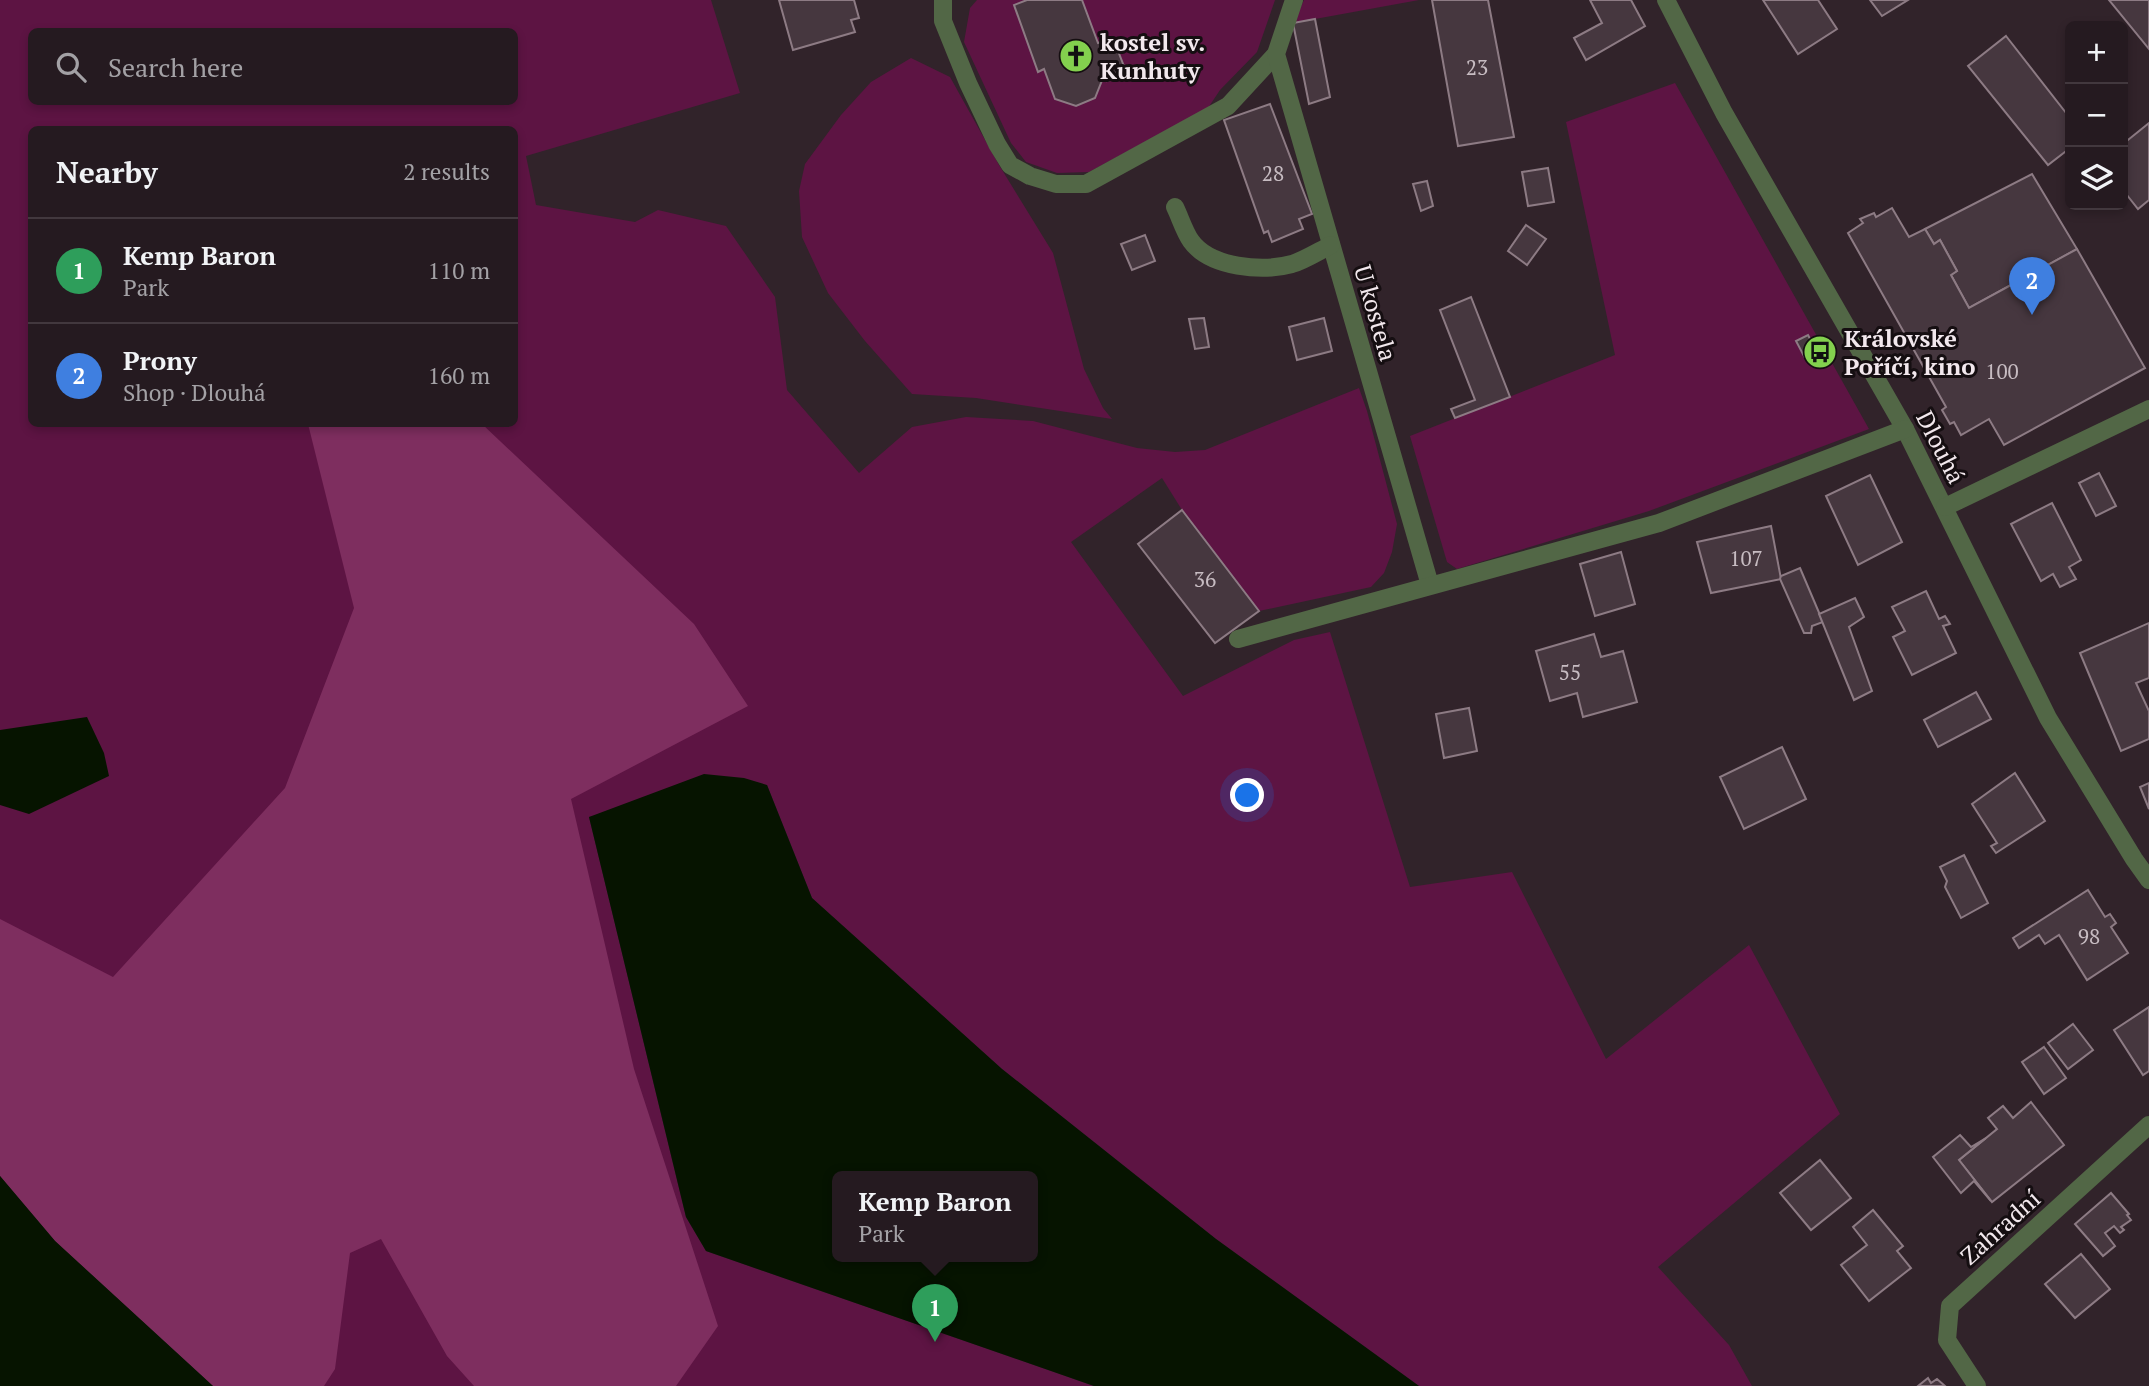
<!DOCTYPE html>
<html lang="en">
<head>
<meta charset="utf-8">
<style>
  body { margin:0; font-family:"PT Serif",serif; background:#2d2329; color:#f1f3f6 }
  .controls { position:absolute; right:21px; top:21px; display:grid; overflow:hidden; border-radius:10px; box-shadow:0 4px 10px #0003 }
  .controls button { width:63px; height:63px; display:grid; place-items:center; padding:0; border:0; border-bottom:2px solid #42383e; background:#251a20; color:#f1f3f6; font:35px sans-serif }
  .you { position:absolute; left:1248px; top:796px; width:24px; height:24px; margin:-18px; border:5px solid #fff; border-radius:50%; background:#1a73e8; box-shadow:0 0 0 10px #1a73e833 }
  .badge { display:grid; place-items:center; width:46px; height:46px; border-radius:50%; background:#1a73e8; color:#fff; font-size:23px; font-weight:700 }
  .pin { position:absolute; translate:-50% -58px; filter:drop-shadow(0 2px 4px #0008) }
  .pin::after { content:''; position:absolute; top:37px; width:24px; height:21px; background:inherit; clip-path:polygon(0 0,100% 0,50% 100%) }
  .popup { position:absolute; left:832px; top:1171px; width:206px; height:91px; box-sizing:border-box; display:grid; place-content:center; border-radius:10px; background:#251a20; filter:drop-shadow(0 2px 5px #0005); font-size:23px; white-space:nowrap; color:#a3a1a5 }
  .popup b { font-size:26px; color:#f1f3f6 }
  .popup::after { content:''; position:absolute; left:50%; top:100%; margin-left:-14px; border:14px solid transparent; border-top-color:#251a20 }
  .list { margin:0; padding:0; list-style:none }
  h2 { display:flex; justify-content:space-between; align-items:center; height:91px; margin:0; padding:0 28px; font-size:30px }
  h2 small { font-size:23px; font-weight:400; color:#a3a1a5 }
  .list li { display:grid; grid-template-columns:46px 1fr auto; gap:21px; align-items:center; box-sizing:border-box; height:105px; padding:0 28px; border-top:2px solid #42383e }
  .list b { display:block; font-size:26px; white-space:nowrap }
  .list p { margin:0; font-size:23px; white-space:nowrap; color:#a3a1a5 }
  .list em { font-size:23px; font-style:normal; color:#a3a1a5 }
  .icon { flex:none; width:38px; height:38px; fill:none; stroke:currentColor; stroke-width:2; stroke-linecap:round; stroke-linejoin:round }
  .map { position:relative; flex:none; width:2149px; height:1386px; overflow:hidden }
  .search { position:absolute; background:#251a20; box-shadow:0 4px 10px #0003; left:28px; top:28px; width:490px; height:77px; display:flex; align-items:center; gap:18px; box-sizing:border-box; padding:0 24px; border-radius:10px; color:#a3a1a5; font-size:26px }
  .panel { position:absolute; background:#251a20; box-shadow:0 4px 10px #0003; left:28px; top:126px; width:490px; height:301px; border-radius:10px }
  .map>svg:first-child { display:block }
  .green { fill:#5d1443; fill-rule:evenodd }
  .forest { fill:#7e2e5f }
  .water { fill:#061400; fill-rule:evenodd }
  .building { fill:#46373f; stroke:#8d7b84; stroke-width:2 }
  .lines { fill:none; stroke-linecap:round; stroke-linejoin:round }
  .minor { stroke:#526746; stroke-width:18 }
  .labels { text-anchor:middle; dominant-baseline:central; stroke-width:6; stroke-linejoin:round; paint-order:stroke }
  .number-label { font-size:21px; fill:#c7bcc2 }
  .poi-label { font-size:24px; font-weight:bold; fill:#f2e8ed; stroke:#150e11; text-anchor:start }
  .street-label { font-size:24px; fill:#f2e8ed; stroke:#150e11 }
</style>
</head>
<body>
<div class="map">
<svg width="2149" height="1386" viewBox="0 0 2149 1386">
  <rect width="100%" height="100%" fill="#31232a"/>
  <g class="green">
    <path d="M0 0H711L740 93 526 156 536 205 635 222 658 210 726 226 775 297 787 390 859 473 912 427 966 417 1033 421 1137 448 1175 452 1205 450 1359 388 1367 411 1397 524 1392 552 1384 573 1371 587 1259 611 1182 510 1162 478 1071 542 1183 696 1294 640 1330 632 1410 887 1512 872 1606 1059 1749 945 1840 1114 1658 1267 1729 1345 1752 1386H1419L1216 1239 1002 1069 812 898 767 785 589 817 686 1217 706 1251 1094 1386H213L0 1176ZM32 32H514V102H32ZM32 130H514V424H32Z"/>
    <polygon points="977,0 1275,0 1257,52 1220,90 1208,108 1089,172 1057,173 1026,162 1011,143 964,42 970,8"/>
    <polygon points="1304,0 1419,0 1293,23"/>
    <polygon points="911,58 950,77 999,165 1053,253 1084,369 1103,408 1112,419 976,398 912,394 865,341 828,293 802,237 799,191 805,164 841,115 871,82"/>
    <polygon points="1675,83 1869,429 1649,511 1457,569 1447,562 1410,436 1615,355 1566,122"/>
  </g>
  <polygon class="forest" points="308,424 482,424 694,624 748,706 571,799 634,1069 718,1326 676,1386 474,1386 447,1356 381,1239 350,1253 335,1369 324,1386 213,1386 55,1241 0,1176 0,919 113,977 285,788 354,608"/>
  <g class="water">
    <polygon points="87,717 104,753 109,776 29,814 0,805 0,730"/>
    <path d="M704 774 744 778 767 785 812 898 1002 1069 1216 1239 1419 1386H1094L706 1251 686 1217 589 817ZM837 1176H1033V1256H837Z"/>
    <polygon points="0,1176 55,1241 213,1386 0,1386"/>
  </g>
  <g class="building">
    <polygon points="779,0 854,0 859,18 851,20 855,32 793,50"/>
    <polygon points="1027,0 1082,0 1098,43 1113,38 1125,69 1109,77 1110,80 1107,81 1106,78 1103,78 1095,98 1076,106 1055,99 1044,69 1038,72 1014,5"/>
    <polygon points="1432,0 1488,0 1514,137 1458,146"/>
    <polygon points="1590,0 1631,0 1645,26 1586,60 1574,38 1602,23"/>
    <polygon points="1763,0 1818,0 1837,29 1798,54"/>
    <polygon points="1870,0 1908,0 1882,16"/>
    <polygon points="2109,0 2149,0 2149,49"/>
    <polygon points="1315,19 1330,97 1309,104 1293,23"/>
    <polygon points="2006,36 2070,118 2070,148 2048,165 1968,66"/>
    <polygon points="1270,104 1312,214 1299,219 1303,229 1272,242 1268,231 1264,233 1224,120"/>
    <polygon points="2149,123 2149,200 2138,209 2123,190 2123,144"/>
    <polygon points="1548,168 1554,202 1528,206 1522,172"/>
    <polygon points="2032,174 2077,249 1969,308 1951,275 1957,271 1940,240 1934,244 1925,229"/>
    <polygon points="1427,181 1433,206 1421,211 1413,184"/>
    <polygon points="1892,208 1909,237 1925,229 1934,244 1940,240 1957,271 1951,275 1969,308 2077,249 2145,368 2004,445 1989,419 1961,435 1954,422 1950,424 1942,410 1946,407 1848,233 1863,223 1860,219 1874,213 1876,217"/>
    <polygon points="1526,225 1546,239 1527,265 1508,251"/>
    <polygon points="1145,235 1155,261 1132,270 1121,244"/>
    <polygon points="1471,297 1510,397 1455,418 1451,409 1475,400 1440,310"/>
    <polygon points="1204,318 1209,347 1195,349 1189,319"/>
    <polygon points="1324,318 1332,351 1297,360 1289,327"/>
    <polygon points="1808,335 1817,352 1805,358 1796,341"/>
    <polygon points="2099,473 2116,506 2096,516 2079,483"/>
    <polygon points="1870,475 1902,542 1858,565 1826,496"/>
    <polygon points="2052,503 2081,560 2069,567 2076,579 2060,587 2053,574 2041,581 2011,524"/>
    <polygon points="1182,510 1259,611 1215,643 1138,544"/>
    <polygon points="1771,526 1781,579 1711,593 1697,542"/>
    <polygon points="1621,552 1635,604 1595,616 1580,564"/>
    <polygon points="1800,568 1823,622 1812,626 1811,633 1804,633 1780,579 1781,576"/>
    <polygon points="1926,591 1939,619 1945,616 1950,624 1943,626 1956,653 1912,675 1893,637 1905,631 1892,607"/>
    <polygon points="1855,598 1864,617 1849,627 1872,691 1854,700 1819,614"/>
    <polygon points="2149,623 2149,678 2136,683 2149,711 2149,739 2121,751 2080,653"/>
    <polygon points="1594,634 1601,657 1623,651 1637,702 1583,717 1577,693 1550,701 1536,651"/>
    <polygon points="1976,692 1991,719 1938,747 1924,720"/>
    <polygon points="1469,708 1477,751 1444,758 1436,714"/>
    <polygon points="1782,747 1806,799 1744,829 1720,777"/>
    <polygon points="2015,773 2045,821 1996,853 1991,846 1997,843 1972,804"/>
    <polygon points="2149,783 2149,809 2140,787"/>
    <polygon points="1964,855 1988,903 1961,918 1945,887 1947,881 1940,867"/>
    <polygon points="2088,890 2105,917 2110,914 2116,923 2111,927 2128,953 2087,980 2059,935 2045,944 2039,935 2019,948 2013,938"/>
    <polygon points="2149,1007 2149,1071 2143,1075 2114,1030"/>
    <polygon points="2073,1024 2093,1050 2068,1069 2048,1043"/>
    <polygon points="2044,1047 2066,1078 2044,1094 2022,1062"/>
    <polygon points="2031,1102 2064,1145 1992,1202 1959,1160 1997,1129 1988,1118 2003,1106 2013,1118"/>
    <polygon points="1960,1135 1971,1147 1986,1138 1959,1160 1991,1201 1974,1181 1961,1193 1933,1157"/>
    <polygon points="1820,1160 1851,1198 1811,1230 1780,1193"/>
    <polygon points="2111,1193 2129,1214 2127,1215 2131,1220 2121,1227 2124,1230 2120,1233 2114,1226 2105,1233 2115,1246 2103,1256 2075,1224"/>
    <polygon points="1873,1210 1903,1246 1897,1251 1911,1268 1869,1301 1841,1265 1867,1245 1853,1227"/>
    <polygon points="2081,1254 2110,1289 2075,1318 2045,1284"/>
    <polygon points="1928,1378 1931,1383 1937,1379 1945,1386 1918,1386"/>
  </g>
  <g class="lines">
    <g class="minor">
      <polyline points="943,0 943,21 968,83 997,144 1010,165 1030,176 1056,184 1086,184 1228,106 1276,54"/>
      <polyline points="1294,0 1276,54 1430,585"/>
      <polyline points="1666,0 1724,113 1905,429 2048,718 2134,859 2149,880"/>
      <path d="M1175 207C1180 217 1184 231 1191 241 1210 268 1263 272 1292 264 1305 260 1319 251 1331 245"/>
      <polyline points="1945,507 2149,409"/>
      <polyline points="1238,639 1659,523 1905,429"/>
      <polyline points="1977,1386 1947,1340 1950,1306 2149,1125"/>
    </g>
  </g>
  <defs>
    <symbol id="church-disc" viewBox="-11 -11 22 22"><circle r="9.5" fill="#83d04e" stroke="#150e11"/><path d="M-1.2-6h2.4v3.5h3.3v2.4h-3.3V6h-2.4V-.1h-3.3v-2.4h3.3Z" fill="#111"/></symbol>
    <symbol id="bus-disc" viewBox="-11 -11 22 22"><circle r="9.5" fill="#83d04e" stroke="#150e11"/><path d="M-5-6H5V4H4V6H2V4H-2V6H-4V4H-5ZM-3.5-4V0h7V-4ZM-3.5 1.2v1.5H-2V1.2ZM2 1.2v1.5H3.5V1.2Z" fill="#111"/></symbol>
  </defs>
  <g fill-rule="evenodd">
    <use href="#church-disc" x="1057" y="37" width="38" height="38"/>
    <use href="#bus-disc" x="1801" y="333" width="38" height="38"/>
  </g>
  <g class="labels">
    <g class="number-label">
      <text x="1477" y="67">23</text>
      <text x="1273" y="173">28</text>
      <text x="2002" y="371">100</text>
      <text x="1746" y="558">107</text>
      <text x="1205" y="579">36</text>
      <text x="1570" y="672">55</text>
      <text x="2089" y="936">98</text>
    </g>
    <g class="poi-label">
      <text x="1100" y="42">kostel sv.<tspan x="1100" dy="28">Kunhuty</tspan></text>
      <text x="1844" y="338">Královské<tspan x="1844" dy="28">Poříčí, kino</tspan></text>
    </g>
    <g class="street-label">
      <text transform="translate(1376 313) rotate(74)">U kostela</text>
      <text transform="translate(1941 447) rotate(63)">Dlouhá</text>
      <text transform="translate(2000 1227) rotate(-42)">Zahradní</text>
    </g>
  </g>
</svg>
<div class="controls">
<button>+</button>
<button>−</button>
<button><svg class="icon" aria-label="layers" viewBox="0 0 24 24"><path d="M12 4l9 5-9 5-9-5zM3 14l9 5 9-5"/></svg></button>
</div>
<div class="you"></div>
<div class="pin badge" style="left:935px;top:1342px;background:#2e9e5b">1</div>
<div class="popup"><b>Kemp Baron</b>Park</div>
<div class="pin badge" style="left:2032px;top:315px;background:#3f7fe0">2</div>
<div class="search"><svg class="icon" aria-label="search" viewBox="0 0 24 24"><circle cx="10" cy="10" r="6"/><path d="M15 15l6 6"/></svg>Search here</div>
<section class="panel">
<h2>Nearby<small>2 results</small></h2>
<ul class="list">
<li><span class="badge" style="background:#2e9e5b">1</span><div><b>Kemp Baron</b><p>Park</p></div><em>110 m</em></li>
<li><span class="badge" style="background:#3f7fe0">2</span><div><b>Prony</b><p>Shop · Dlouhá</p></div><em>160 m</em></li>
</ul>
</section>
</div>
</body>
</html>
